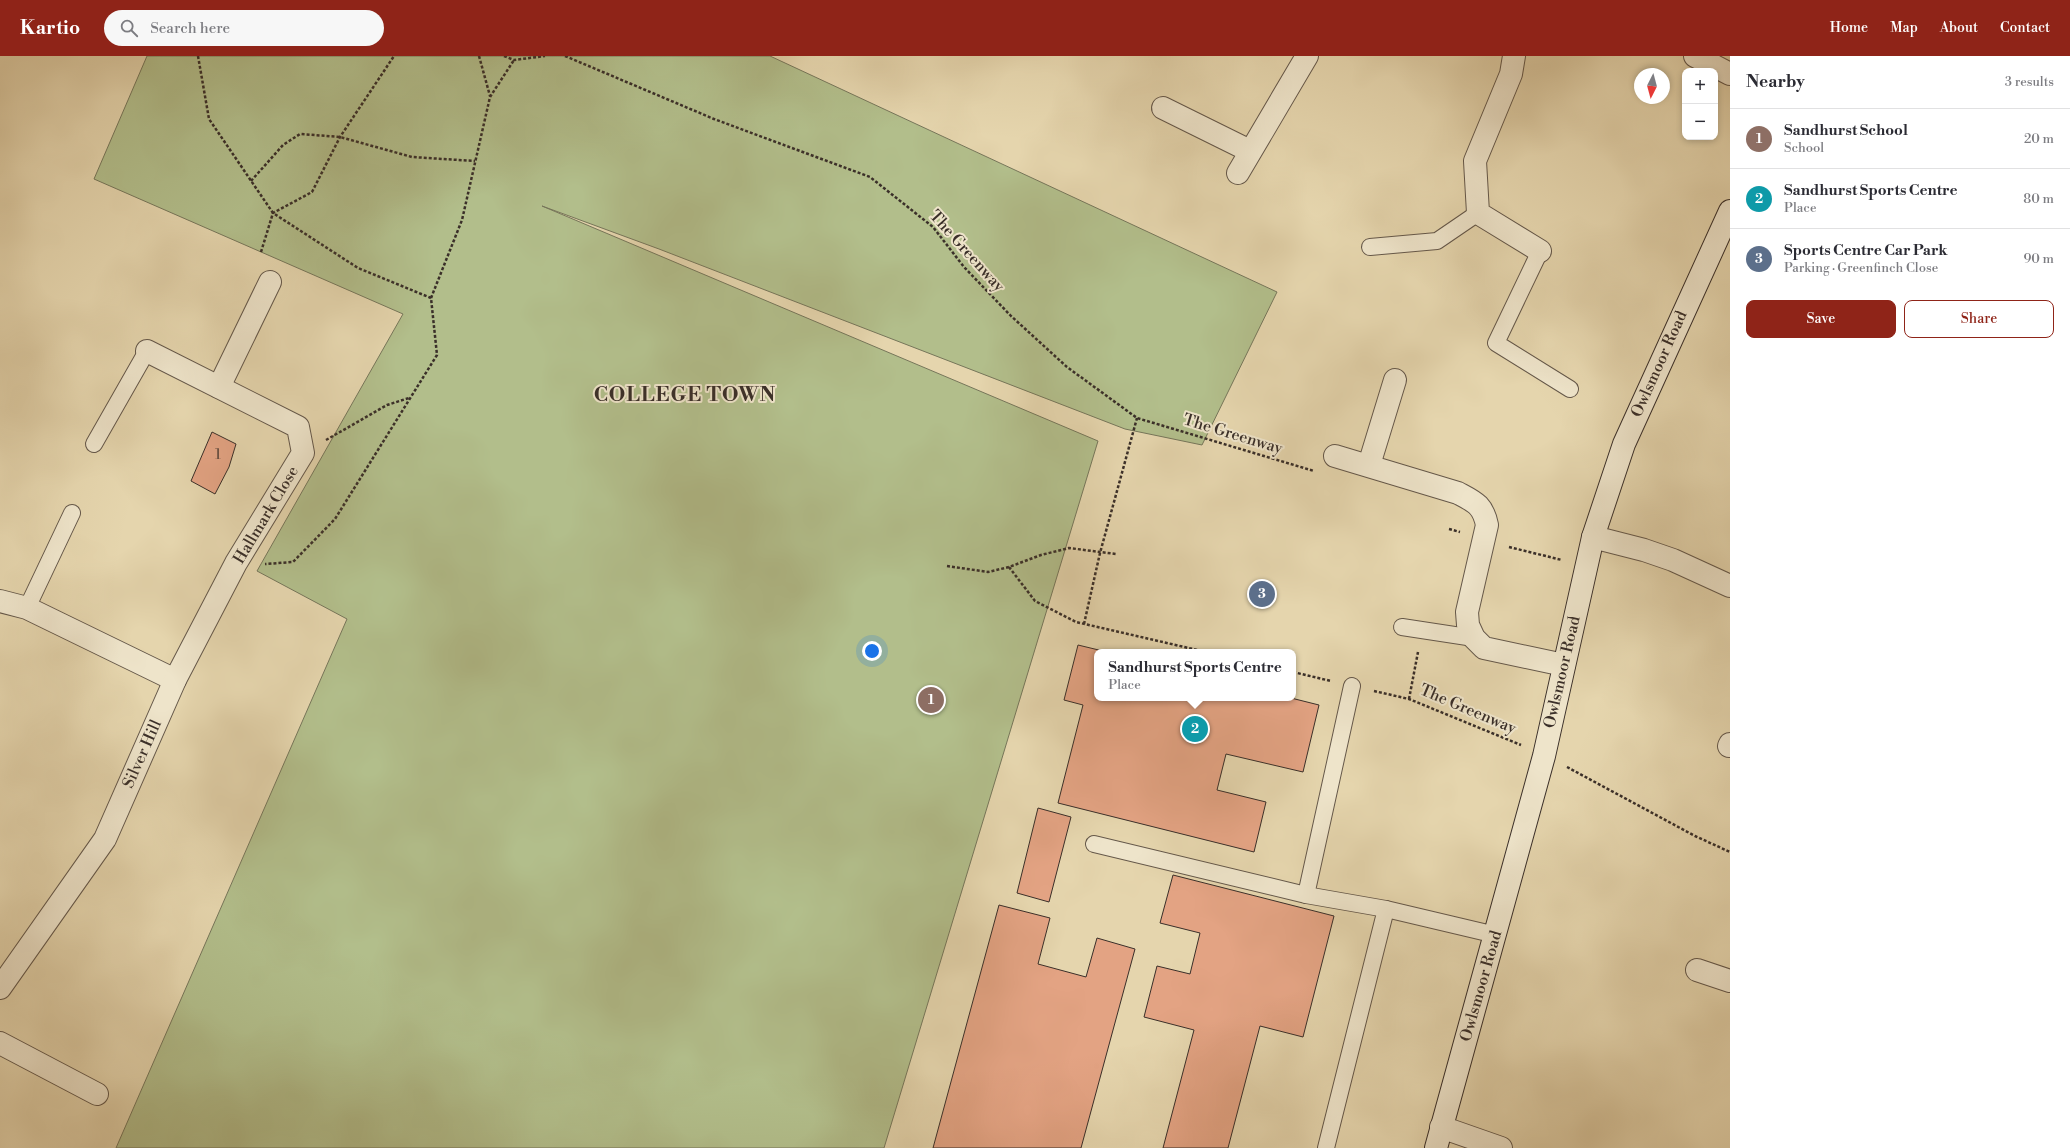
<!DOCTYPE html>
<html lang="en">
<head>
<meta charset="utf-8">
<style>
  body { margin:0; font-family:"Libre Bodoni",serif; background:#f7f7f7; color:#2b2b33 }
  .controls { position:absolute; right:12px; top:12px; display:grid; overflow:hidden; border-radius:8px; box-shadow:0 2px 6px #0003 }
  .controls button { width:36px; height:36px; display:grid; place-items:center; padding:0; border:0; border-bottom:1px solid #e1e1e2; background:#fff; color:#2b2b33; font:20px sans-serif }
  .compass { position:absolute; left:1634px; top:12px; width:36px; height:36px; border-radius:50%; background:#fff; box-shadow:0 2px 6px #0003; rotate:186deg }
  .you { position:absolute; left:872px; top:595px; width:14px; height:14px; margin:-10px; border:3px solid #fff; border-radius:50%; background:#1a73e8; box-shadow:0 0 0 6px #1a73e833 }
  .badge { display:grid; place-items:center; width:26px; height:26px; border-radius:50%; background:#8f2418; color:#fff; font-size:13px; font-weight:700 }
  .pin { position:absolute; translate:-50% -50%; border:2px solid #fff; box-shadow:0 1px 4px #0006 }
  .popup { position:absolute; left:1094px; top:593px; width:202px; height:52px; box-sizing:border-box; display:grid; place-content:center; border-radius:8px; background:#fff; filter:drop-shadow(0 1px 3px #0005); font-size:13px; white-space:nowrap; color:#7c7c81 }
  .popup b { font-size:15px; color:#2b2b33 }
  .popup::after { content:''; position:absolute; left:50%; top:100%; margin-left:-8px; border:8px solid transparent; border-top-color:#fff }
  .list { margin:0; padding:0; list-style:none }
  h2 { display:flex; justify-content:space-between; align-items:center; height:52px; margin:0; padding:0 16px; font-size:17px }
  h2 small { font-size:13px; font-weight:400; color:#7c7c81 }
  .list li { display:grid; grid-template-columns:26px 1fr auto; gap:12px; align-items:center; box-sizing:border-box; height:60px; padding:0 16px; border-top:1px solid #e1e1e2 }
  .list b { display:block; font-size:15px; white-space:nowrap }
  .list p { margin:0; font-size:13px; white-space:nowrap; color:#7c7c81 }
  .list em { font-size:13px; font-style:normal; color:#7c7c81 }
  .actions { display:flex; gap:8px; padding:12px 16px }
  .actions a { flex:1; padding:9px 0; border:1px solid #8f2418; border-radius:8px; text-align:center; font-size:14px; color:#8f2418 }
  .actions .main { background:#8f2418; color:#fff }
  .icon { flex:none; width:22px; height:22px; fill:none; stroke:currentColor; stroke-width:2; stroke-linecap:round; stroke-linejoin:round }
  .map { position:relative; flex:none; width:1730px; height:1092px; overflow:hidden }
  header { display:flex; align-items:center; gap:24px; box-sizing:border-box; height:56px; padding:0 20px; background:#8f2418; color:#fff }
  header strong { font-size:19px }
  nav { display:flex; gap:22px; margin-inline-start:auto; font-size:14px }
  .search { width:280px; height:36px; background:#f7f7f7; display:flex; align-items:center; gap:10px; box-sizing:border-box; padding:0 14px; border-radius:22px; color:#7c7c81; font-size:15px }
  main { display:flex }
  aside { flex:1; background:#fff }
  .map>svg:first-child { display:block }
  .green { fill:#b2be8b; stroke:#76765a }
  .building { fill:#e3a383; stroke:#3a2f29 }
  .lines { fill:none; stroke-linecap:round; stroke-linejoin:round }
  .lane-casing { stroke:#65584a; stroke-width:18 }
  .street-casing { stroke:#65584a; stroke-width:24 }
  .secondary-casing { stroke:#3a2f29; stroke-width:24 }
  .path { stroke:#3a2f29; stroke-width:2.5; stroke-dasharray:3 2; stroke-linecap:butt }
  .lane { stroke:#eee4ca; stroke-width:16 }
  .street { stroke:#eee4ca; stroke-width:22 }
  .secondary { stroke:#eee4ca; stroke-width:22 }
  .labels { text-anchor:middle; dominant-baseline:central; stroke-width:4; stroke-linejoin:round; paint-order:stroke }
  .number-label { font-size:14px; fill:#644c40 }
  .street-label { font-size:16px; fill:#3a2f29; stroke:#eee4ca }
  .district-label { font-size:20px; font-weight:bold; letter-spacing:1px; fill:#3a2f29; stroke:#eee4ca }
</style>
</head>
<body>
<header>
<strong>Kartio</strong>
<div class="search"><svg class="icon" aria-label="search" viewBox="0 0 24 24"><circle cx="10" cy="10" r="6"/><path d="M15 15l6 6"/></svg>Search here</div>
<nav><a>Home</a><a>Map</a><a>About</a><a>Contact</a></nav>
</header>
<main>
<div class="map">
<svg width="1730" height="1092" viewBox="0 0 1730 1092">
  <rect width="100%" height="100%" fill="#e5d5ad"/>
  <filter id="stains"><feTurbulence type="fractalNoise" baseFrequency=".005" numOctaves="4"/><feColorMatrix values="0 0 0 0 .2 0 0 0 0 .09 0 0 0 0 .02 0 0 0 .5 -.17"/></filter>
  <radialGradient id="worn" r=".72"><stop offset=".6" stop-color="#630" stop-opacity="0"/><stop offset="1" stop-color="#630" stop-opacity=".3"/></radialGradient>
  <polygon class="green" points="147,0 770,0 1277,236 1202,389 1125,373 659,193 542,150 1098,385 884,1092 116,1092 347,563 257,515 403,258 94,123"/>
  <g class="building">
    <polygon points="212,376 236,388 229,411 215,438 191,425"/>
    <polygon points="1078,589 1107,596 1097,596 1097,642 1291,642 1319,649 1303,716 1226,698 1217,734 1266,746 1254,796 1058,747 1083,649 1064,644"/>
    <polygon points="1038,752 1071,761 1049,846 1017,837"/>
    <polygon points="1173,819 1334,860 1303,981 1260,970 1228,1092 1163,1092 1194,974 1144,961 1157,910 1190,918 1200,877 1160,867"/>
    <polygon points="999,849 1050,862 1038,908 1086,921 1097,882 1135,893 1081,1092 933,1092"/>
  </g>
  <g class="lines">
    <defs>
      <g id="lane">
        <polyline points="1370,191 1437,185 1478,157"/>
        <polyline points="1540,195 1496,287 1570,333"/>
        <polyline points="94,388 147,295"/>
        <polyline points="27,552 72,457"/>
        <polyline points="1402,571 1474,582"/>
        <polyline points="1094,788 1306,839 1386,853 1496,879"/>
        <polyline points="1306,839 1352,630"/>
        <polyline points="1326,1092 1386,853"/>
      </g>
      <g id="street">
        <polyline points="1514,0 1511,18 1475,105 1478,157 1540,195"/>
        <polyline points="1695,0 1730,18"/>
        <polyline points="1163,52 1250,95"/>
        <polyline points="1238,117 1307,0"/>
        <polyline points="219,331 270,226"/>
        <path d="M1335 400 1458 437C1475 446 1483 449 1487 469L1467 556 1468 569 1474 582 1484 592 1564 609"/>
        <polyline points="1369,409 1395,324"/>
        <polyline points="1593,481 1644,494 1673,504 1730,530"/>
        <polyline points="0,545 27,552 175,624"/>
        <polyline points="1729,690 1730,688"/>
        <polyline points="1697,914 1730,925"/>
        <polyline points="0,932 105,783 175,624 236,507 303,397 298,371 147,295"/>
        <polyline points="0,987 97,1038"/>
        <polyline points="1441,1071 1501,1092"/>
      </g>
      <polyline id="secondary" points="1436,1092 1544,700 1593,481 1624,388 1730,155"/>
    </defs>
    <use href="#lane" class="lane-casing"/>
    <use href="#street" class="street-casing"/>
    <use href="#secondary" class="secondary-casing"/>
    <g class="path">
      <polyline points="198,0 209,63 273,157 358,212 431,242 437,299 335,463 293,506 265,508"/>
      <polyline points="479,0 490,40"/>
      <polyline points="504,0 514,4 545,0"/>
      <polyline points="565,0 714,63 870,121 933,171 964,211 1011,260 1067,311 1137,362 1314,415"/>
      <polyline points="251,125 283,89 300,78 340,81 412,101 475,105"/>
      <polyline points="261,196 273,157 312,136 340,81 394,0"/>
      <polyline points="431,242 462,164 490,41 514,4"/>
      <polyline points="326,384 387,349 409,342"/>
      <polyline points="1449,473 1460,476"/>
      <polyline points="1509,491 1562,504"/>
      <polyline points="947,510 988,516 1009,511 1041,499 1069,492 1116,498"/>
      <polyline points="1009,511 1035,545 1076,566 1206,596"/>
      <polyline points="1084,568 1100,497 1137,362"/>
      <polyline points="1293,616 1331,625"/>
      <polyline points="1374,635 1409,643 1521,689"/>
      <polyline points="1409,643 1418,596"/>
      <polyline points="1567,711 1695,780 1730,796"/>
    </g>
    <use href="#lane" class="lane"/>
    <use href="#street" class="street"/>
    <use href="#secondary" class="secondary"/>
  </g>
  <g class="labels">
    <g class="number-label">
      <text x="218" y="399">1</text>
    </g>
    <g class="street-label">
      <text transform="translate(967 195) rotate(48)">The Greenway</text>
      <text transform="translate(1659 308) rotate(-66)">Owlsmoor Road</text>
      <text transform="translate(1233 378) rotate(17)">The Greenway</text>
      <text transform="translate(266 459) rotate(-59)">Hallmark Close</text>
      <text transform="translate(1562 616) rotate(-77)">Owlsmoor Road</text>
      <text transform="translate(1468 653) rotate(23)">The Greenway</text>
      <text transform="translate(142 698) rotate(-66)">Silver Hill</text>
      <text transform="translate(1481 930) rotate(-74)">Owlsmoor Road</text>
    </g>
    <g class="district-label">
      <text x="685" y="339">COLLEGE TOWN</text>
    </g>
  </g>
  <rect width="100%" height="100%" filter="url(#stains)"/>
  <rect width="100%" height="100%" fill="url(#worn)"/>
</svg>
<div class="controls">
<button>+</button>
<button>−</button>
</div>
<svg class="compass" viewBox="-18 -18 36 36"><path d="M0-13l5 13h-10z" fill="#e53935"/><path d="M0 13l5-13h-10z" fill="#7c7c81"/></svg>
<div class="you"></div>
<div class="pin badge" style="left:931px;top:644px;background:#8d6e63">1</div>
<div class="pin badge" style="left:1195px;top:673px;background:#0f9aa8">2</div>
<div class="popup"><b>Sandhurst Sports Centre</b>Place</div>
<div class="pin badge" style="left:1262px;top:538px;background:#5c6f8a">3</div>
</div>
<aside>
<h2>Nearby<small>3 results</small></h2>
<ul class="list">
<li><span class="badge" style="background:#8d6e63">1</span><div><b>Sandhurst School</b><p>School</p></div><em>20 m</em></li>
<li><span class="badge" style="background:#0f9aa8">2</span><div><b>Sandhurst Sports Centre</b><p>Place</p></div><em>80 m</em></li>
<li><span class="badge" style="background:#5c6f8a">3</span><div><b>Sports Centre Car Park</b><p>Parking · Greenfinch Close</p></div><em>90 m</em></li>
</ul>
<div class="actions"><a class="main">Save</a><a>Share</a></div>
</aside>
</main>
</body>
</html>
